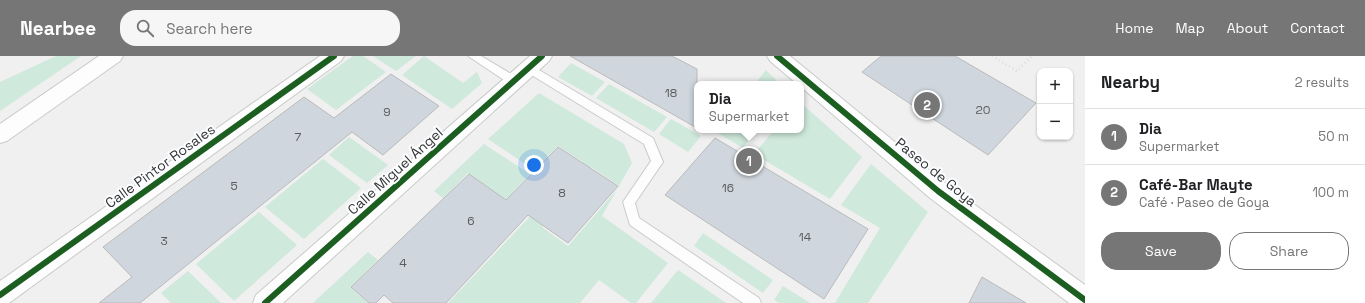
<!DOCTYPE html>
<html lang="en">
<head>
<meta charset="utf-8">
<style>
  body { margin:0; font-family:"Space Grotesk",sans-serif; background:#f6f6f6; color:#202124 }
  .controls { position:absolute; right:12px; top:12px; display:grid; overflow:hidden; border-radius:8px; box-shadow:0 1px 3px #0004 }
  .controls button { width:36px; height:36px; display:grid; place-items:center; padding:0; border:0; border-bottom:1px solid #e0e0e0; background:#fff; color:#202124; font:20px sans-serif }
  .you { position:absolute; left:534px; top:109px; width:14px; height:14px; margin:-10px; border:3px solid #fff; border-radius:50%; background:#1a73e8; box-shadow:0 0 0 6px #1a73e833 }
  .badge { display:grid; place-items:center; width:26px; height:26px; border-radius:50%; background:#767676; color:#fff; font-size:13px; font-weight:700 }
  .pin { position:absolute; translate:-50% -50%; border:2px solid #fff; box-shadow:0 1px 4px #0006 }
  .popup { position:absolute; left:694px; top:25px; width:110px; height:52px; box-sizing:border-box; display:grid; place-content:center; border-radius:8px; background:#fff; filter:drop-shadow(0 1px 3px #0005); font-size:13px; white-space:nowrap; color:#757577 }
  .popup b { font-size:15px; color:#202124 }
  .popup::after { content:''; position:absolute; left:50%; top:100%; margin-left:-8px; border:8px solid transparent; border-top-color:#fff }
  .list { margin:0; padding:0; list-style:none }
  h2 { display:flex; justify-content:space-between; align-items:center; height:52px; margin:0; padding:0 16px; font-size:17px }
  h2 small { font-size:13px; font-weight:400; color:#757577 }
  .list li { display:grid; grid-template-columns:26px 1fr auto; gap:12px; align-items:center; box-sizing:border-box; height:56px; padding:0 16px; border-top:1px solid #e0e0e0 }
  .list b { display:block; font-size:15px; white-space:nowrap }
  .list p { margin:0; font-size:13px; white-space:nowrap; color:#757577 }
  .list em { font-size:13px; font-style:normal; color:#757577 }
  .actions { display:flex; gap:8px; padding:12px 16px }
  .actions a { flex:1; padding:9px 0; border:1px solid #767676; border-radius:16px; text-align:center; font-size:14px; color:#767676 }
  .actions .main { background:#767676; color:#fff }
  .icon { flex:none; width:22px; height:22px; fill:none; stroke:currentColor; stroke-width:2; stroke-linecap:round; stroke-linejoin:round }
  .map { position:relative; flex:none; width:1085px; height:247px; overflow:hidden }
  header { display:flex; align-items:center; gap:24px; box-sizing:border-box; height:56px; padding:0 20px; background:#767676; color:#fff }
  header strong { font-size:19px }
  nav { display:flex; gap:22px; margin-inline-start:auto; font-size:14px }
  .search { width:280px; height:36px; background:#f6f6f6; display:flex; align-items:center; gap:10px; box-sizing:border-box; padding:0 14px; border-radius:16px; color:#757577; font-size:15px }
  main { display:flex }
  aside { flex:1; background:#fff }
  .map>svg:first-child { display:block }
  .green { fill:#cfe9dc }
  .building { fill:#cfd6dd; stroke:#bababb }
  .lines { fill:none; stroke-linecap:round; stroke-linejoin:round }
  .service-casing { stroke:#cacaca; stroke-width:2 }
  .minor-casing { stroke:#cacaca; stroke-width:2 }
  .path { stroke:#dcdcdc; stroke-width:2.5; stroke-dasharray:1 3; stroke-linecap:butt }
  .service { fill:#fdfdfd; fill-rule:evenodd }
  .minor { fill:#fdfdfd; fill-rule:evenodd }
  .cycleway-casing { stroke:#fcfdff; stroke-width:8 }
  .cycleway { stroke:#1b5e20; stroke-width:6 }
  .labels { text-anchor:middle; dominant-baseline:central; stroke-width:4; stroke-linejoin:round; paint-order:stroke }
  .number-label { font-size:12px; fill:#5b5c5f }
  .street-label { font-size:14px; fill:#343435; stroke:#fcfdff }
</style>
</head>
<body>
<header>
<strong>Nearbee</strong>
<div class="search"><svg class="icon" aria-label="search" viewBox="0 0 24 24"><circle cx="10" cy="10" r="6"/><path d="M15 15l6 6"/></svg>Search here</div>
<nav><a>Home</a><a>Map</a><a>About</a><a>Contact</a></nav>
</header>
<main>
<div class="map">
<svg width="1085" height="247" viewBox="0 0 1085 247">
  <rect width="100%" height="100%" fill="#f0f0f0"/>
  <g class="green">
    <polygon points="56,0 81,0 0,55 0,26"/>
    <polygon points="353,0 363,0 386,16 336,54 307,33"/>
    <polygon points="373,0 416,0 396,15"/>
    <polygon points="424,0 463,27 477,16 482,27 452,53 402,19"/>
    <polygon points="571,7 605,26 592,40 558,21"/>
    <polygon points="766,14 780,28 755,28"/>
    <polygon points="609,28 667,61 654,76 596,42"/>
    <polygon points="539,37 624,88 632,107 602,160 668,207 636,247 631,247 599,224 580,247 448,247 539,151 552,160 542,171 568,190 620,130 591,111 588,115 580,110 583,106 558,90 534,114 488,83"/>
    <polygon points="801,47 862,101 830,143 754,98 774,74 801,74"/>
    <polygon points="671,63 701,80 688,96 659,78"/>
    <polygon points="718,74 757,74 743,92 716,76"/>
    <polygon points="349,81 388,109 367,127 329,99"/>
    <polygon points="484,88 530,118 496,154 491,133 468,117 443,142 434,135"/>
    <polygon points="323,103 361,132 304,183 265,151"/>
    <polygon points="871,108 928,156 868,247 835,247 880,172 841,149"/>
    <polygon points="259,156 297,189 234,245 196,208"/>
    <polygon points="703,177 773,224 763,237 694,190"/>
    <polygon points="368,196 378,204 350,231 368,247 313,247"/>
    <polygon points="678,214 726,247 651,247"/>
    <polygon points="188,215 221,247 171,247 161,237"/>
    <polygon points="783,230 810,247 779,247 774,244"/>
  </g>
  <g class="building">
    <polygon points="570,0 672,0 697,13 697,72"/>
    <polygon points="881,0 955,0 1036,47 988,99 862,16"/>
    <polygon points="391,18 439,50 383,99 352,76 140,247 99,247 132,221 103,191 304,41 334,62"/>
    <polygon points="715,82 868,173 824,243 665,139"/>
    <polygon points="558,91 618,130 568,187 528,159 446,247 393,247 384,239 376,247 369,247 351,231 469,118 506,144"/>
    <polygon points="982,221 1026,247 969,247"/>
  </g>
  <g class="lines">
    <defs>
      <g id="service">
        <polygon points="468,0 481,0 518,22 519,25 518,28 510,28"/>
        <polygon points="529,8 653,82 663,106 635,147 639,162 759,242 761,247 743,247 630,169 623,146 651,105 644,88 525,15 524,12"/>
      </g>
      <g id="minor">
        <polygon points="99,0 123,0 120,5 7,85 0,87 0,68"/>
        <polygon points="320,0 344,0 341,5 9,247 0,247 0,225"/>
        <polygon points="530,0 552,0 549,5 283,247 253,247 256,239"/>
        <polygon points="767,0 790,0 946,128 1085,229 1085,247 1069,247 930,142 801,31 801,28 797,28 770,5"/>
      </g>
    </defs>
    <use href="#service" class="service-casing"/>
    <use href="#minor" class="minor-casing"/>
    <polyline class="path" points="992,0 1017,15 1032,0"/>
    <use href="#service" class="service"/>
    <use href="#minor" class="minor"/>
    <defs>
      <g id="cycleway">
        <polyline points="777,0 938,135 1085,244"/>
        <polyline points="0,239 334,0"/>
        <polyline points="265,247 542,0"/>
      </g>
    </defs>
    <use href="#cycleway" class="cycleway-casing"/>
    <use href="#cycleway" class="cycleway"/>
  </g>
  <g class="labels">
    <g class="number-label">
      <text x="671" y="37">18</text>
      <text x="983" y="54">20</text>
      <text x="387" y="56">9</text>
      <text x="298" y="81">7</text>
      <text x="234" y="130">5</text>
      <text x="728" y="132">16</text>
      <text x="562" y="137">8</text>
      <text x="471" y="165">6</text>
      <text x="805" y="181">14</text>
      <text x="164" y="185">3</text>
      <text x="403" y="207">4</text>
    </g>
    <g class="street-label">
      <text transform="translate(160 110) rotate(-36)">Calle Pintor Rosales</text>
      <text transform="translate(395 115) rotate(-42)">Calle Miguel Ángel</text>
      <text transform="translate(936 116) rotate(39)">Paseo de Goya</text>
    </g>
  </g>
</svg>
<div class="controls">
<button>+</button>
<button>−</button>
</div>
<div class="you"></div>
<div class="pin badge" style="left:749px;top:105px">1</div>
<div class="popup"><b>Dia</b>Supermarket</div>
<div class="pin badge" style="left:927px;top:49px">2</div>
</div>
<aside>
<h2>Nearby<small>2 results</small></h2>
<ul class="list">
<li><span class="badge">1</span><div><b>Dia</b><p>Supermarket</p></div><em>50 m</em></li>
<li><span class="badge">2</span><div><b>Café-Bar Mayte</b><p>Café · Paseo de Goya</p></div><em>100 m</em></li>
</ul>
<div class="actions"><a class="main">Save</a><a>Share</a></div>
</aside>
</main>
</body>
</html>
